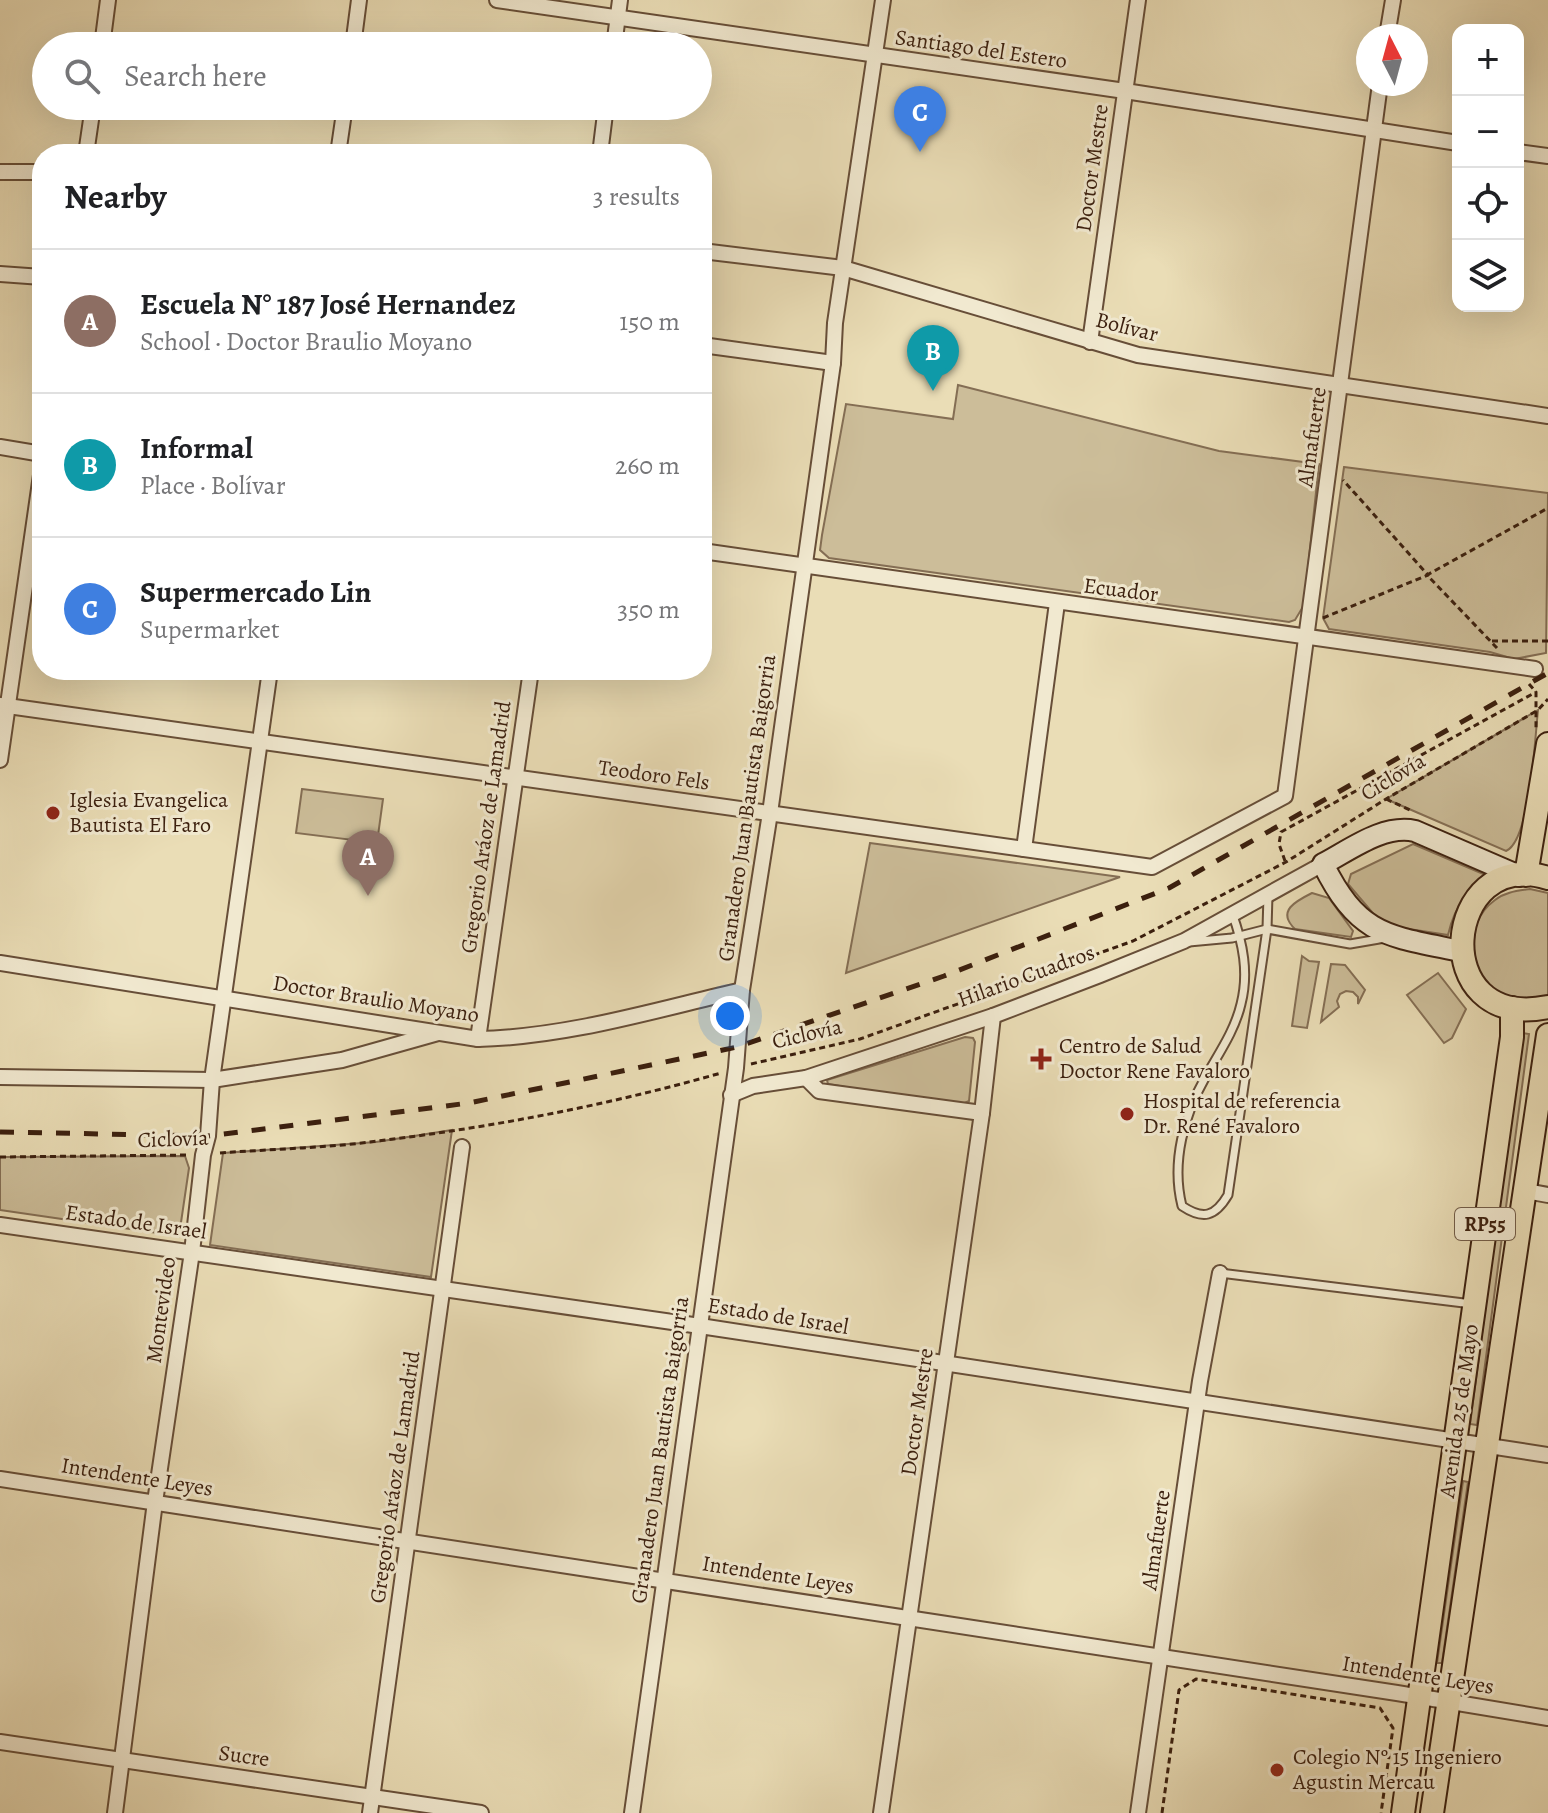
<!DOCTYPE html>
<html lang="en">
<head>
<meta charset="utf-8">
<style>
  body { margin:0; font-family:Alegreya,serif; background:#f6f6f6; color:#202124 }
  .controls { position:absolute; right:24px; top:24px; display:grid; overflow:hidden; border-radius:16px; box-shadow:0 8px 32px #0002 }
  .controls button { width:72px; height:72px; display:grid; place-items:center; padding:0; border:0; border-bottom:2px solid #e0e0e0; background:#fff; color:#202124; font:40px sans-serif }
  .compass { position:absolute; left:1356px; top:24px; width:72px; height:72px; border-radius:50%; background:#fff; box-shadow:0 8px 32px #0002; rotate:354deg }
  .you { position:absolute; left:730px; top:1016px; width:28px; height:28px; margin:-20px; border:6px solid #fff; border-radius:50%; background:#1a73e8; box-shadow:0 0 0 12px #1a73e833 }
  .badge { display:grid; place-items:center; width:52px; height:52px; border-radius:50%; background:#1a73e8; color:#fff; font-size:26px; font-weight:700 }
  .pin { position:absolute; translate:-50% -66px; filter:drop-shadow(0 2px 4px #0008) }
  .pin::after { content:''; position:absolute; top:42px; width:28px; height:24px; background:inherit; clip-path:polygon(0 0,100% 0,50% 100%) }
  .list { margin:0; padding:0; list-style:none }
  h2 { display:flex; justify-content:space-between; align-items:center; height:104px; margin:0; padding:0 32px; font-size:34px }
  h2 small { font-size:26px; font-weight:400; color:#757577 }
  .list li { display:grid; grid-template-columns:52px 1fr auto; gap:24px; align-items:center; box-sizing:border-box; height:144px; padding:0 32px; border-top:2px solid #e0e0e0 }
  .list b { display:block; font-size:30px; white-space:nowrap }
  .list p { margin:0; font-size:26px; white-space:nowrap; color:#757577 }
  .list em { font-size:26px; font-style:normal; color:#757577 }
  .icon { flex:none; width:44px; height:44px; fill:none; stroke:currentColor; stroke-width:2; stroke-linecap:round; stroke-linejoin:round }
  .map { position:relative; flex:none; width:1548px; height:1813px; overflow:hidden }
  .search { position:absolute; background:#fff; box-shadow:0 8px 32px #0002; left:32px; top:32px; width:680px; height:88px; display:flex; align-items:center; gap:20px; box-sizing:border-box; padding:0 28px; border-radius:44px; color:#757577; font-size:30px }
  .panel { position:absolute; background:#fff; box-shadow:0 8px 32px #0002; left:32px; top:144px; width:680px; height:536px; border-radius:32px }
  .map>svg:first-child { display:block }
  .green { fill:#ccbd99; stroke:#846e54; stroke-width:2 }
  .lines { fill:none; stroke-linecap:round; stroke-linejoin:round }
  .lane-casing { stroke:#674e38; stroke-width:11 }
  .street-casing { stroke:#674e38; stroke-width:18 }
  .secondary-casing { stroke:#3b1f0e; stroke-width:24 }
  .primary-casing { stroke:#3b1f0e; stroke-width:26 }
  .path { stroke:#3b1f0e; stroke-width:3; stroke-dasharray:6 4; stroke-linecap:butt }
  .lane { stroke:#f1e9d0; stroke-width:7 }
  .street { stroke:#f1e9d0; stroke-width:14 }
  .secondary { stroke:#f1e9d0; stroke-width:20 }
  .primary { stroke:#eaddb6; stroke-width:22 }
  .rail { stroke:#3b1f0e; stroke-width:5; stroke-dasharray:14 14; stroke-linecap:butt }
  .poi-dot { fill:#8f2418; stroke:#f1e9d0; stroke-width:3 }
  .labels { text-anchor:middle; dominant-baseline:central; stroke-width:6; stroke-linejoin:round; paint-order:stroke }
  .shield { fill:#f1e9d0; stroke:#725c48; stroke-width:2 }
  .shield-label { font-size:20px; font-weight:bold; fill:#3b1f0e }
  .street-label { font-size:22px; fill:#3b1f0e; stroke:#f1e9d0 }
  .poi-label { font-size:22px; fill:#3b1f0e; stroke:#f1e9d0; text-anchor:start }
</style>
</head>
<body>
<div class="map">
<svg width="1548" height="1813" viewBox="0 0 1548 1813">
  <rect width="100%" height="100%" fill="#eaddb6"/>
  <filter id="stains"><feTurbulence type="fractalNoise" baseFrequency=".0025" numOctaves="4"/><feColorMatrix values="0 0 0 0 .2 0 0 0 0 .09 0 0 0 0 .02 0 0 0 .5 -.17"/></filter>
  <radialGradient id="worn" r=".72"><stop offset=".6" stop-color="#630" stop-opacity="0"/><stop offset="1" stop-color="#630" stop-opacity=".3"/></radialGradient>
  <g class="green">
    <polygon points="958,385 1219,451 1319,464 1304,605 1295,620 1289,622 829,558 820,550 822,535 846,404 953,419"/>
    <polygon points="1344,467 1548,493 1546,653 1514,659 1490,652 1329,629 1323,618"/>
    <path d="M1538 710C1535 738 1530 841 1506 851L1386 799Z"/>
    <polygon points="302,789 383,799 377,843 296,833"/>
    <polygon points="870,843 1120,877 846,973"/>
    <path d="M1413 844 1495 879C1466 890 1455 905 1448 935L1383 925 1348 884 1351 874Z"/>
    <path d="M1530 889 1548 893V997C1537 998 1522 1001 1511 998 1468 986 1459 926 1495 900 1505 892 1517 891 1530 889Z"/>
    <path d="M1312 893 1329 898 1353 931 1351 937 1295 929C1276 911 1296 901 1312 893Z"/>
    <polygon points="1302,956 1309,961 1319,962 1307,1028 1292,1026"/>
    <polygon points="1331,964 1345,965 1365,990 1358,1004 1358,997 1353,992 1346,991 1340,994 1337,1001 1339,1007 1321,1022"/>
    <polygon points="1438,973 1466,1009 1452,1038 1444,1043 1407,995"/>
    <polygon points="1522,1033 1529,1034 1477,1425 1470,1424"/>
    <polygon points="965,1037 973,1038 975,1042 969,1101 958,1106 828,1084 827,1080"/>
    <polygon points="452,1130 431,1277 210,1245 223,1153 376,1142"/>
    <polygon points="185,1156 189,1168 179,1236 0,1210 0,1157"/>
    <polygon points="1463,1481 1468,1482 1442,1663 1437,1663"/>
  </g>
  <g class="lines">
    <defs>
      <g id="lane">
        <path d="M1232 913C1243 943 1249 973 1241 1004 1235 1030 1219 1053 1206 1076 1184 1115 1171 1162 1182 1206 1203 1220 1215 1217 1228 1195L1267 929 1268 895"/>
        <polyline points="1189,942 1232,938 1267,929 1350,944 1385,938"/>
        <polyline points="1220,1273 1472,1304"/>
      </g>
      <g id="street">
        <polyline points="497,0 1125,91 1458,143"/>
        <polyline points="1387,36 1393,0"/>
        <polyline points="102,46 108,0"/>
        <polyline points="353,46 359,0"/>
        <polyline points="614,46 620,0"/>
        <polyline points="1518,152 1548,156"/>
        <polyline points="86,154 93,106"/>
        <polyline points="338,154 345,106"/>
        <polyline points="600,154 606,106"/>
        <polyline points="0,172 42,172"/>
        <polyline points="702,251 843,268 1138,355 1548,416"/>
        <polyline points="0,274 42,277"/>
        <polyline points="1090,342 1138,0"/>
        <polyline points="702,345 833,363"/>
        <polyline points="0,447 42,454"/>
        <polyline points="702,551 1535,669"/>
        <polyline points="0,705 1152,867 1285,796 1380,84"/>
        <polyline points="0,760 42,468"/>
        <polyline points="1024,849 1057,603"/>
        <path d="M0 963 478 1039C568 1037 655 1010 742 990"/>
        <polyline points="478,1039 531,670"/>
        <polyline points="0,1077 212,1080 342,1060 438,1033"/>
        <polyline points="806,1078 819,1091 982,1113"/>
        <polyline points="731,1095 753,1086 806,1078 993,1016 1100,975 1184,941 1323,864"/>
        <polyline points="1526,1191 1548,1195"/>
        <polyline points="0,1225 700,1326 1548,1455"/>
        <polyline points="0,1479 1397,1693 1548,1718"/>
        <polyline points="0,1742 481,1813"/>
        <polyline points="115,1813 155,1502 192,1252 203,1155 208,1136 212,1080 270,670"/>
        <polyline points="370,1813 462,1147"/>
        <polyline points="632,1813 736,1068 742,990 770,813 833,363 835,323 883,0"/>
        <polyline points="881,1813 982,1113 993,1016"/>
        <polyline points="1138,1813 1200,1381 1220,1273"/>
      </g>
      <path id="secondary" d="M1461 951C1388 936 1359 937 1323 864 1350 850 1383 824 1415 831L1519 876"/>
      <g id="primary">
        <polyline points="1526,875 1548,744"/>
        <path d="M1548 878C1443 845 1425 1032 1548 1007"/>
        <polyline points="1403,1813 1512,1037 1512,1008"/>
        <polyline points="1432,1813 1548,1035"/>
      </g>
    </defs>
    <use href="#lane" class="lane-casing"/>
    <use href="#street" class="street-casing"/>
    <use href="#secondary" class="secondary-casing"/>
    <use href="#primary" class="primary-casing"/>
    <g class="path">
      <polyline points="1323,618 1428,575 1343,480"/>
      <polyline points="1492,641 1548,641"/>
      <polyline points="1497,648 1427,575 1548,508"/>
      <polyline points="1529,684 1536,692 1536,730"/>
      <polyline points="1386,799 1412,811"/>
      <polyline points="1285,861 1279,844 1281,832 1536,692"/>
      <polyline points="751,1064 860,1039 1133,941 1286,862 1386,799 1538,710 1548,699"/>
      <path d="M220 1153C272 1149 326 1148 378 1141 493 1127 609 1105 721 1073"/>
      <polyline points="0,1157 188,1155"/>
      <polyline points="1162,1813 1179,1690 1196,1679 1380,1708 1393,1728 1381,1813"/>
    </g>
    <use href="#lane" class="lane"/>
    <use href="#street" class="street"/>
    <use href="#secondary" class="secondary"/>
    <use href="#primary" class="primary"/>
    <polyline class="rail" points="0,1132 208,1136 469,1103 737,1047 944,976 1169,888 1548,673"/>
  </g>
  <g class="poi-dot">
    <circle cx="53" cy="813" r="8"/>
    <path d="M1037 1047h8v8h8v8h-8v8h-8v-8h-8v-8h8z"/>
    <circle cx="1127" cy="1114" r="8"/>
    <circle cx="1277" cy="1770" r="8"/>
  </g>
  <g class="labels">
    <rect class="shield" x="1455" y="1208" width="60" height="32" rx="6"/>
    <g class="shield-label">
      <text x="1485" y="1224">RP55</text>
    </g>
    <g class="street-label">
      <text transform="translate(981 49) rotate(8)">Santiago del Estero</text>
      <text transform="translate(1092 168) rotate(-82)">Doctor Mestre</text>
      <text transform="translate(1127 327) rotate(14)">Bolívar</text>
      <text transform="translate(1312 437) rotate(-82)">Almafuerte</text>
      <text transform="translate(1121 590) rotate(7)">Ecuador</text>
      <text transform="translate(654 775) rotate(8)">Teodoro Fels</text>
      <text transform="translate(1393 777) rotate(-31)">Ciclovía</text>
      <text transform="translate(747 808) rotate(-82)">Granadero Juan Bautista Baigorria</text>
      <text transform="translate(486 827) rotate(-82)">Gregorio Aráoz de Lamadrid</text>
      <text transform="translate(1026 976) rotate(-20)">Hilario Cuadros</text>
      <text transform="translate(376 999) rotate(9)">Doctor Braulio Moyano</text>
      <text transform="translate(807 1034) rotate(-13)">Ciclovía</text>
      <text transform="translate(173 1139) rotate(-2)">Ciclovía</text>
      <text transform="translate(136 1222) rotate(8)">Estado de Israel</text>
      <text transform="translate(161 1310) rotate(-82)">Montevideo</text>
      <text transform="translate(778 1316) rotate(9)">Estado de Israel</text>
      <text transform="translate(1459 1411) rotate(-82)">Avenida 25 de Mayo</text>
      <text transform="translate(917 1412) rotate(-82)">Doctor Mestre</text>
      <text transform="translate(660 1450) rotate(-82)">Granadero Juan Bautista Baigorria</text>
      <text transform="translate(137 1477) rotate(9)">Intendente Leyes</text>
      <text transform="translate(395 1477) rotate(-82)">Gregorio Aráoz de Lamadrid</text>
      <text transform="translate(1156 1540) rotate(-82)">Almafuerte</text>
      <text transform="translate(778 1575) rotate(9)">Intendente Leyes</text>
      <text transform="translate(1418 1675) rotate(9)">Intendente Leyes</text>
      <text transform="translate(244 1756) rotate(8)">Sucre</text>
    </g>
    <g class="poi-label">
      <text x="69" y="800">Iglesia Evangelica<tspan x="69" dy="25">Bautista El Faro</tspan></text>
      <text x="1059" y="1046">Centro de Salud<tspan x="1059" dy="25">Doctor Rene Favaloro</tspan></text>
      <text x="1143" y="1101">Hospital de referencia<tspan x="1143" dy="25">Dr. René Favaloro</tspan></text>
      <text x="1293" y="1757">Colegio Nº 15 Ingeniero<tspan x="1293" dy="25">Agustin Mercau</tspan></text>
    </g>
  </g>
  <rect width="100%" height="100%" filter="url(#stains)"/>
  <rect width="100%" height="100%" fill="url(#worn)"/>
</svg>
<div class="controls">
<button>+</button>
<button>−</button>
<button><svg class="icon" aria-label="locate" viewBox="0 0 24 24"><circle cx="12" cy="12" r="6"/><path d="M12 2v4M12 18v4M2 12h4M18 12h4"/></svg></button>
<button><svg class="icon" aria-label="layers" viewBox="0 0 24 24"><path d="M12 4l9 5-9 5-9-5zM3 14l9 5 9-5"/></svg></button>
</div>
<svg class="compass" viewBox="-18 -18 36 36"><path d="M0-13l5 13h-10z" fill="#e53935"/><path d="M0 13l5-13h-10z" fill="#757577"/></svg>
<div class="you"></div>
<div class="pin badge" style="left:368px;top:896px;background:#8d6e63">A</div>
<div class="pin badge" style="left:933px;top:391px;background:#0f9aa8">B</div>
<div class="pin badge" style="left:920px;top:152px;background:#3f7fe0">C</div>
<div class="search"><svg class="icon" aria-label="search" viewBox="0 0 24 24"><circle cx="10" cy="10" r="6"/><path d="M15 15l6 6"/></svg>Search here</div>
<section class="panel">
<h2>Nearby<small>3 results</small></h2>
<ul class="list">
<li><span class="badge" style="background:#8d6e63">A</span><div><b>Escuela N° 187 José Hernandez</b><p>School · Doctor Braulio Moyano</p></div><em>150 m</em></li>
<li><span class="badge" style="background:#0f9aa8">B</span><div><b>Informal</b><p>Place · Bolívar</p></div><em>260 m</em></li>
<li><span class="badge" style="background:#3f7fe0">C</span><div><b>Supermercado Lin</b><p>Supermarket</p></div><em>350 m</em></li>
</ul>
</section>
</div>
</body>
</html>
